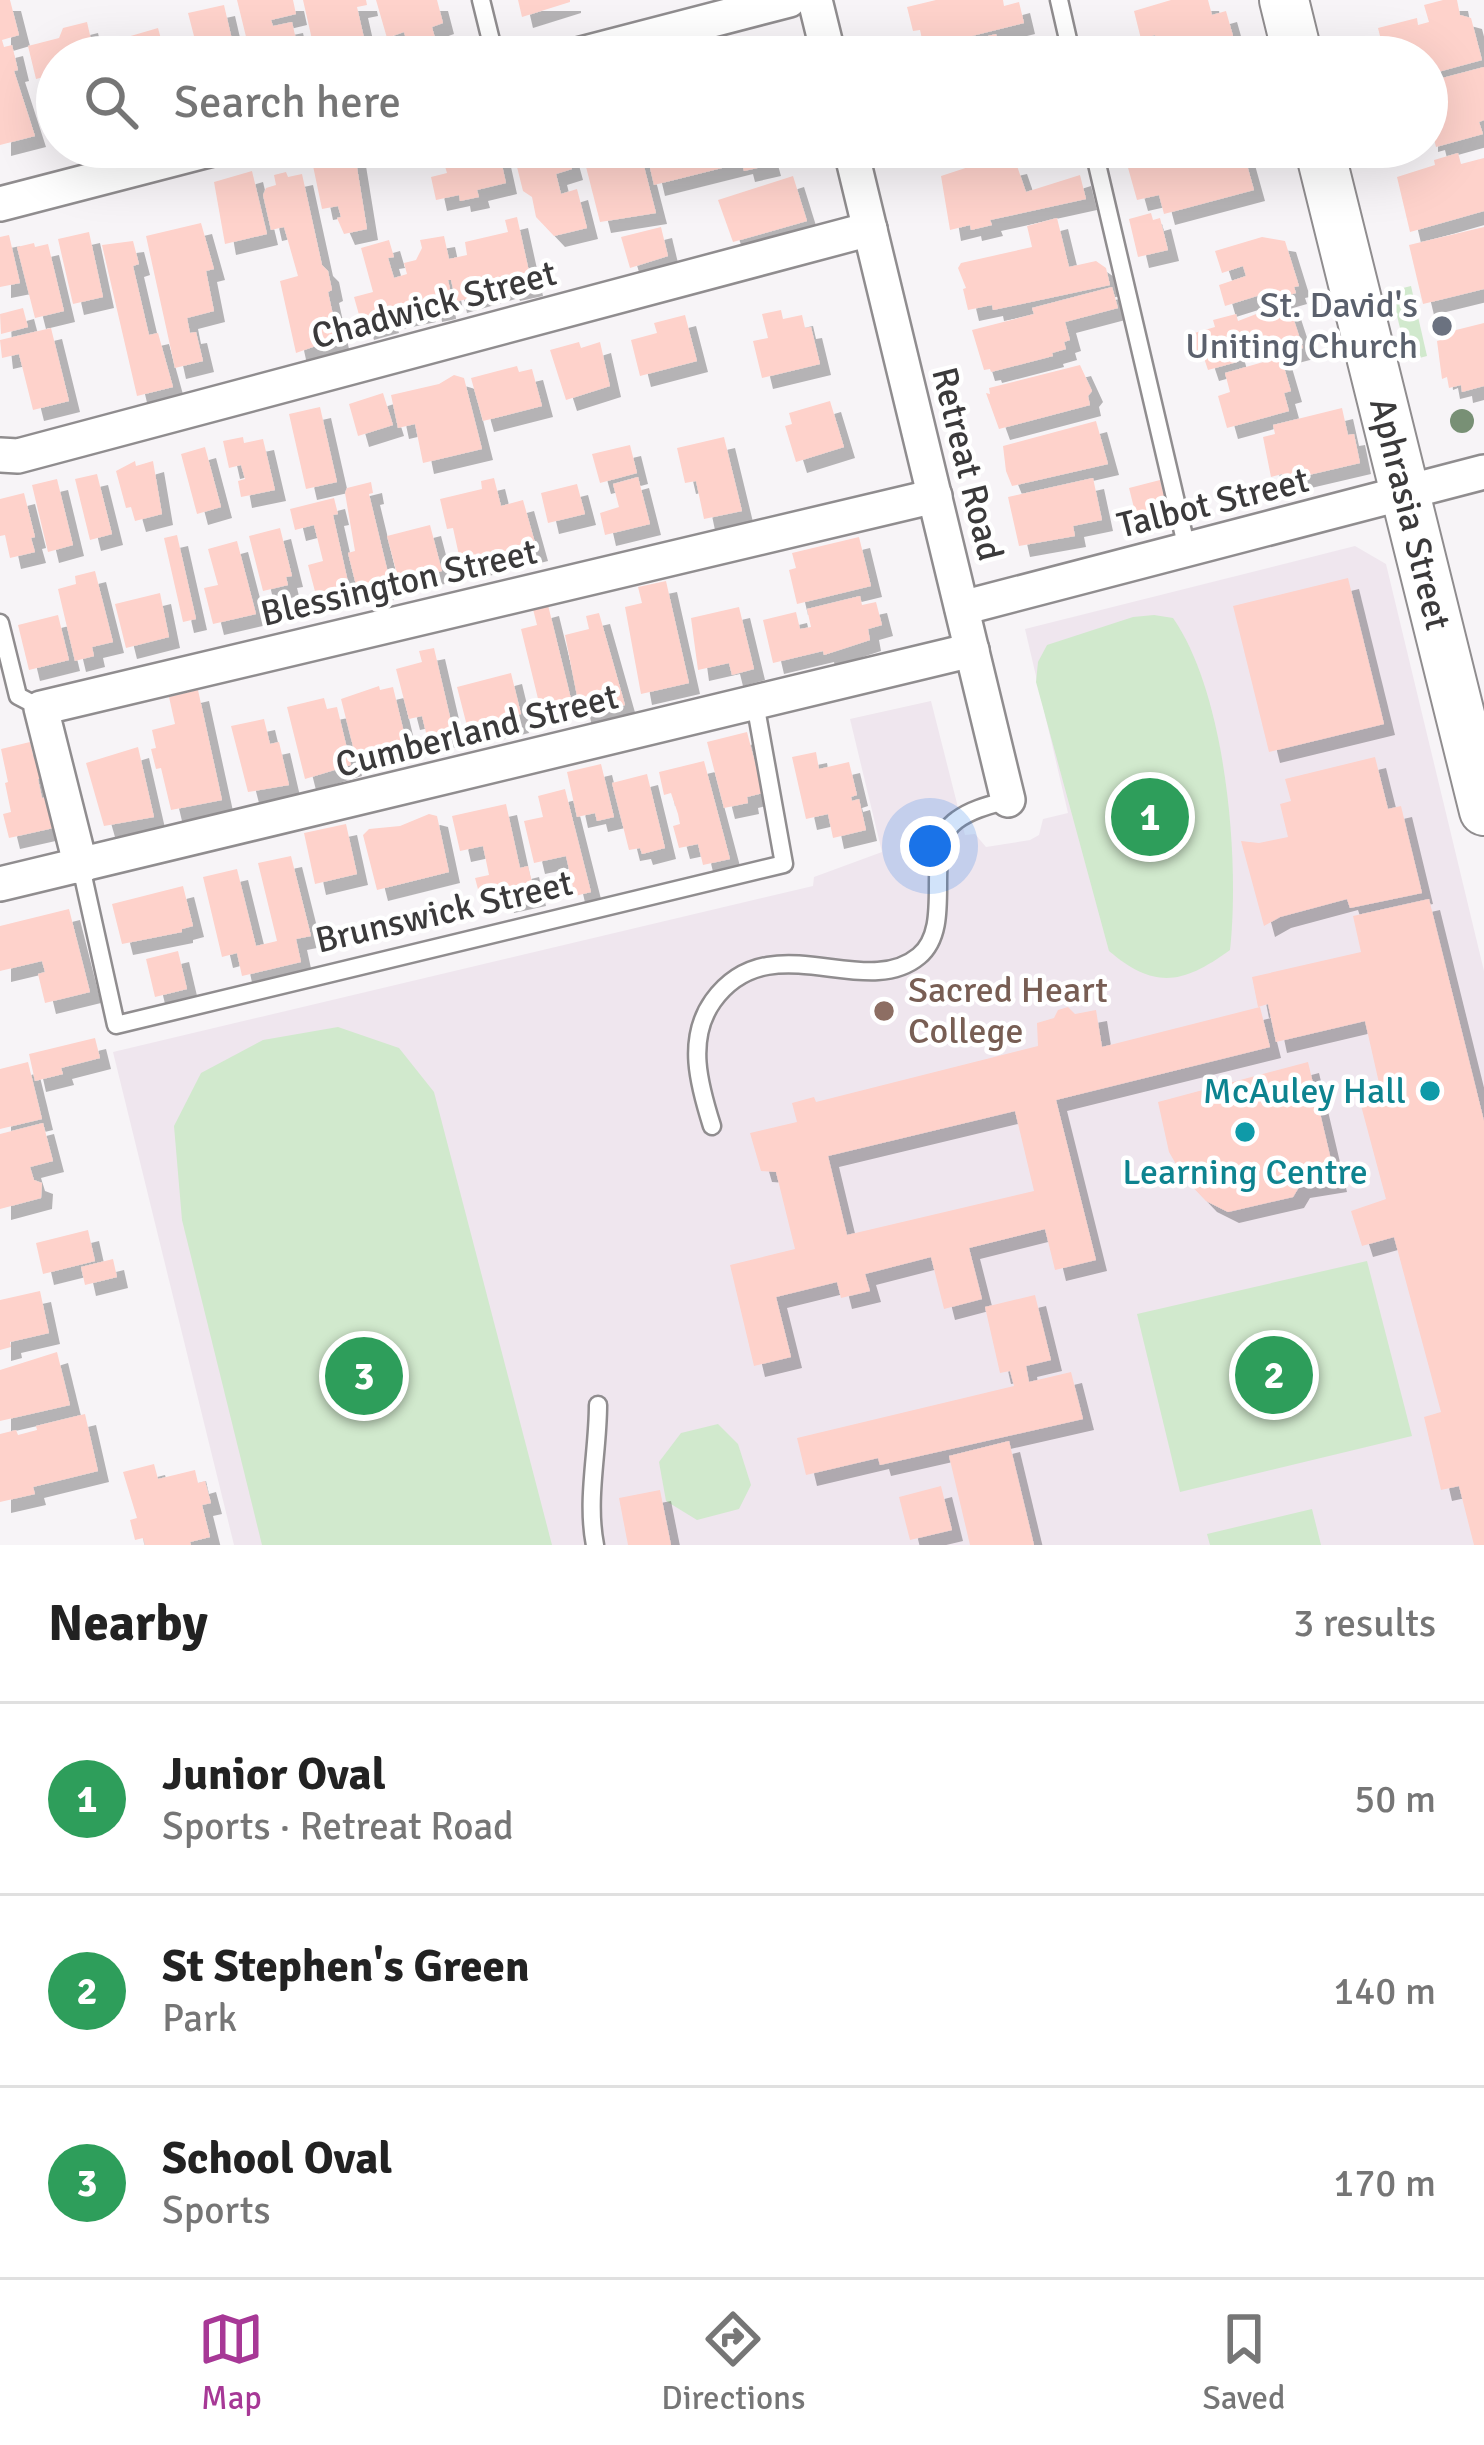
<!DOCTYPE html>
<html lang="en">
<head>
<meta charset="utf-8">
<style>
  body { margin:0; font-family:Signika,sans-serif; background:#f2f2f2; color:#222 }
  .you { position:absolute; left:930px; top:846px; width:42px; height:42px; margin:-30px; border:9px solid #fff; border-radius:50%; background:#1a73e8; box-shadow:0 0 0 18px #1a73e833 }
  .badge { display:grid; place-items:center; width:78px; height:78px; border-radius:50%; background:#a73896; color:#fff; font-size:39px; font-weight:700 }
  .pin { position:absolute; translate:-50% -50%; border:6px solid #fff; box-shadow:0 3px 12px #0006 }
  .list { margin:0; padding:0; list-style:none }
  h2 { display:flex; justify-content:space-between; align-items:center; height:156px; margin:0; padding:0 48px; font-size:51px }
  h2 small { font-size:39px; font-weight:400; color:#767676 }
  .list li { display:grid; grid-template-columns:78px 1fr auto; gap:36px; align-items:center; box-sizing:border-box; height:192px; padding:0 48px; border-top:3px solid #e0e0e0 }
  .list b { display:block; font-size:45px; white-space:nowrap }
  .list p { margin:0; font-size:39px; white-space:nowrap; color:#767676 }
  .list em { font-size:39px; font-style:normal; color:#767676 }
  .icon { flex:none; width:66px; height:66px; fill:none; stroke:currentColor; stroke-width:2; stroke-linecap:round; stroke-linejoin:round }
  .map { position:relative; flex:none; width:1484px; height:1545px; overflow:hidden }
  .search { position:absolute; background:#fff; box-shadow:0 12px 48px #0002; left:36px; right:36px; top:36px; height:132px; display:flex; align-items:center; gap:30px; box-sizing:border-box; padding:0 42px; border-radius:66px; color:#767676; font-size:45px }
  .sheet { height:732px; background:#fff }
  nav { display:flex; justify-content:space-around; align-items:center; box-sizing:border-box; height:168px; border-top:3px solid #e0e0e0; background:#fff; font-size:33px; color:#767676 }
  nav a { display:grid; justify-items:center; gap:6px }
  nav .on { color:#a73896 }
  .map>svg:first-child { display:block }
  .built { fill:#efe6ee }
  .green { fill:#d1e9cd }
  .building { fill:#fed2cb; fill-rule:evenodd; filter:url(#shadow) }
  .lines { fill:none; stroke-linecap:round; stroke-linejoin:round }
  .lane-casing { stroke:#908d8f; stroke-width:21 }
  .street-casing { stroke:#908d8f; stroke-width:38 }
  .secondary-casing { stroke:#908d8f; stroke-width:52 }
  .lane { stroke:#fff; stroke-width:16 }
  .street { stroke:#fff; stroke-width:33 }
  .secondary { stroke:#fff; stroke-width:48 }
  .tree { fill:#789075 }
  .worship-dot { fill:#6b7280; stroke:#fff; stroke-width:4.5 }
  .education-dot { fill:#8d6e63; stroke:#fff; stroke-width:4.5 }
  .culture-dot { fill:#0f9aa8; stroke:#fff; stroke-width:4.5 }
  .labels { text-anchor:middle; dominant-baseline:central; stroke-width:9; stroke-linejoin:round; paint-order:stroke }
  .street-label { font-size:36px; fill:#3b3a3b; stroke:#fff }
  .worship-label { font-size:36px; fill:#5b616d; stroke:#fff; text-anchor:end }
  .education-label { font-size:36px; fill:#785e54; stroke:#fff; text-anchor:start }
  .culture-label { font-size:36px; fill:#0d838f; stroke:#fff; text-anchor:end }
</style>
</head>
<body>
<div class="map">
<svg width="1484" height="1545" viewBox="0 0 1484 1545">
  <defs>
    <filter id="shadow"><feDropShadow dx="11" dy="11" stdDeviation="0" flood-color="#0004"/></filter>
  </defs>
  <rect width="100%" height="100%" fill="#f7f4f7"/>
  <polygon class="built" points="1355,546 1386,564 1484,971 1484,1545 234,1545 113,1052 813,886 814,877 882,852 850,719 931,701 965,835 975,834 986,847 1030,840 1039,835 1043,819 1068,813 1025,629"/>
  <g class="green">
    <polygon points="1411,286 1427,356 1408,361 1391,291"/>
    <path d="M1154 615 1173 618C1226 694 1240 859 1230 950 1183 984 1155 990 1109 951L1036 682 1038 662 1047 645 1133 617Z"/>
    <polygon points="338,1027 399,1048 434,1092 552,1545 262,1545 182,1220 174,1126 201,1073 263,1040"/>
    <polygon points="1367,1261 1412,1436 1180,1492 1137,1314"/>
    <polygon points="718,1424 738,1444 751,1485 739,1509 697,1520 666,1501 659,1462 681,1433"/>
    <polygon points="1312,1509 1321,1545 1210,1545 1207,1534"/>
  </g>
  <g class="building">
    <polygon points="0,0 10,0 19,35 2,40 4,47 12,45 18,70 14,71 35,136 0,145"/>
    <polygon points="237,0 293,0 296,14 271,20 273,26 292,22 300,57 251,57"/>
    <polygon points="303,0 366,0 367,5 357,7 367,51 341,57 316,57"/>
    <polygon points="376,0 437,0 443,23 432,27 435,38 408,46 404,32 387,38"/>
    <polygon points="518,0 570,0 570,2 522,17"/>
    <polygon points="936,0 1003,0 1004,6 1019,2 1024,23 924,48 920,30 913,31 907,7"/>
    <polygon points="1171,0 1208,0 1212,15 1226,11 1239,57 1161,57 1155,35 1141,39 1134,11"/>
    <polygon points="1443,0 1457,0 1460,15 1471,18 1482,60 1427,75 1427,57 1377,57 1374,46 1382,44 1378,28 1417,18 1418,25 1429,22 1424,5"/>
    <polygon points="224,5 236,57 181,57 177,40 194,36 188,13"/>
    <polygon points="87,22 95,57 57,57 55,105 48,76 36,79 28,46 59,38 63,28"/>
    <polygon points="158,28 166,57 121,57 117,40"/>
    <polygon points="996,34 1003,57 912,57 911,55"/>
    <polygon points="1484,67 1484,120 1479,122 1483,134 1436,147 1434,139 1427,141 1427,82"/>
    <polygon points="450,147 498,147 506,183 477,190 479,197 460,201 459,195 436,200 431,177 447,173 443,160 453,158"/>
    <polygon points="512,147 566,147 572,169 556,174 561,194 577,189 587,228 554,236 536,217 532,197 523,191"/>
    <polygon points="581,147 639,147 656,213 600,222"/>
    <polygon points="679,147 765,147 770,165 744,171 742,163 654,185 647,155"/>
    <polygon points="1161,147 1164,157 1202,147 1242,147 1254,190 1164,214 1159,195 1137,200 1125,157"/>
    <polygon points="354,149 367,229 344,234 337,218 341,217 338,206 322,209 312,161"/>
    <polygon points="1458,153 1461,164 1484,158 1484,211 1410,232 1397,177 1435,165 1434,160"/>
    <polygon points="996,158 999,167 1016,163 1026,192 1080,175 1086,199 990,220 992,225 971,230 970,225 950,230 941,176"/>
    <polygon points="252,171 267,234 225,244 214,182"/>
    <polygon points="286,172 288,177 302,174 322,265 328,271 332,290 328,292 338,338 296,353 280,281 298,276 284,227 271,230 263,195 266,188 276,185 274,175"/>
    <polygon points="793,176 807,221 733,242 718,200"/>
    <polygon points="1151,213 1153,220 1160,218 1168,250 1138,257 1129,219"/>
    <polygon points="517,217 532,285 509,290 508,287 456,302 451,280 448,280 452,298 444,299 445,308 431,311 430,303 424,304 425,311 387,319 388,322 363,329 354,297 373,292 361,248 389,240 394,257 388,258 394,278 407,274 404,263 416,260 422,248 420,240 444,236 449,259 467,255 465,242 508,232 505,220"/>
    <polygon points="1057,218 1069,267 1096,261 1106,268 1110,285 993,310 992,305 968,310 963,289 966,288 958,268 961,263 1032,247 1027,226"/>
    <polygon points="201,223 214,269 206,271 214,311 187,318 190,333 196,332 203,361 175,368 146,236"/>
    <polygon points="661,227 668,256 630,268 621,237"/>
    <polygon points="1484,227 1484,289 1423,304 1409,245"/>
    <polygon points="89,232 103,297 73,304 58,239"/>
    <polygon points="9,235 20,283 0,287 0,237"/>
    <polygon points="1262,237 1285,241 1299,286 1294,287 1296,293 1275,299 1273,291 1225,306 1219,285 1246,276 1243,266 1222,273 1215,251"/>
    <polygon points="133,241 139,264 133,266 149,335 158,333 173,387 137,396 102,245"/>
    <polygon points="34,243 35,247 48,244 64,311 35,318 17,247"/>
    <polygon points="1112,287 1118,308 1065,322 1070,340 1064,342 1066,349 1052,353 1053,356 991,372 990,369 984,370 972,330 1034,314 1032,308"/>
    <polygon points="1288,302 1303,348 1256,360 1249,344 1233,348 1237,362 1208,370 1203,355 1197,357 1191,334 1215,327 1213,320 1236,314 1238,321"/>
    <polygon points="23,308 28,327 1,334 0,314"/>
    <polygon points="781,310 783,319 802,315 805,328 811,327 820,364 762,378 753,341 768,338 762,314"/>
    <polygon points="685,315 697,361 640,376 631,340 657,333 654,323"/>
    <polygon points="1484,323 1484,386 1462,392 1461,385 1449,388 1447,377 1442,379 1437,341 1449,338 1448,332"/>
    <polygon points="51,328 69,401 33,410 19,354 2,358 0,340"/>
    <polygon points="579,342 581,348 600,342 610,386 566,400 550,350"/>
    <polygon points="1281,357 1291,391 1284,393 1289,411 1227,428 1218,396 1230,392 1225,373"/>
    <polygon points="1080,365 1092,391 1088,396 1090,405 999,429 986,393 990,394 989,388"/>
    <polygon points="517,366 519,372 532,369 542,406 483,421 471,378"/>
    <polygon points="454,375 464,378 482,449 423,463 415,424 398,428 391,395 439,384"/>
    <polygon points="383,393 393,425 358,436 349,404"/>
    <polygon points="830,401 844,447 796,462 785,426 792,424 789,413"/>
    <polygon points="320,407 337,482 306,489 289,414"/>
    <polygon points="1342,408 1348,435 1354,434 1360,463 1283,481 1282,474 1271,477 1263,437 1275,434 1273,425"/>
    <polygon points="1096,421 1108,464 1012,486 1006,471 1003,446"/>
    <polygon points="243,437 244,443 263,439 275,490 241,497 238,481 245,479 241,465 229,468 223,441"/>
    <polygon points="724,437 742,511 704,519 696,481 685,483 677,448"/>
    <polygon points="630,445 637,473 600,483 592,454"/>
    <polygon points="205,447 221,507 197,514 181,454"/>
    <polygon points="135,461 136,466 153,461 162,514 135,521 131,507 126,508 116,471"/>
    <polygon points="97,474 112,534 90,540 75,479"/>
    <polygon points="638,477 650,524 605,535 600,513 619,507 613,484"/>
    <polygon points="494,478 501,506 523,500 537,550 462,569 453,528 447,529 440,499 482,489 481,481"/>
    <polygon points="1093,478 1102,520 1073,526 1075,536 1019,546 1008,497"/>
    <polygon points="57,479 73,545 48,552 32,485"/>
    <polygon points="1160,480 1168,513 1137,520 1129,488"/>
    <polygon points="371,482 373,493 369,494 389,577 380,579 383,589 370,592 368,586 357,589 348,553 355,551 345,493 347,488"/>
    <polygon points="577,484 585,514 548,523 541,493"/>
    <polygon points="24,493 35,537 31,538 35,552 10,558 5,535 0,536 0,499"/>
    <polygon points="334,498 338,514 333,515 348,582 340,584 343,593 317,599 308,565 323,561 314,525 295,530 290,509"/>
    <polygon points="430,525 442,571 413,578 411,571 397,574 387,536"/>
    <polygon points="280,528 292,576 286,577 288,585 263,591 249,536"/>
    <polygon points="177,535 196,619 183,622 164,538"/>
    <polygon points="859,537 871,586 797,604 789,570 796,568 792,553"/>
    <polygon points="237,541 256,614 213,624 204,588 218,585 208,549"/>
    <polygon points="95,571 113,642 92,647 94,656 75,661 58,589 76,584 75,576"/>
    <polygon points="1348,578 1384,724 1269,752 1233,606"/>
    <polygon points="666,581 689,683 641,694 625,607 642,603 638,587"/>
    <polygon points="160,593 169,637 126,648 115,604"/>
    <polygon points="860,596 862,605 876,602 882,625 868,629 870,640 824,655 823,651 773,663 763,620 796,612 800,629 811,627 807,609"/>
    <polygon points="548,605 572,703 541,711 521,629 537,625 533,609"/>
    <polygon points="739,607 754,669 732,675 729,663 698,670 691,618"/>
    <polygon points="599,613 625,705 581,716 565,635 589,629 586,616"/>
    <polygon points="58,615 69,660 29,670 18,625"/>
    <polygon points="434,648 454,734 428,741 422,716 409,719 396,669 422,662 419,651"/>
    <polygon points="511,673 521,714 516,715 518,722 486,730 484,722 467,726 457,687"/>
    <polygon points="379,686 380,690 393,687 408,749 357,762 341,699"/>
    <polygon points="198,690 222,800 171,810 161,768 156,769 151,749 156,748 152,730 175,724 169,697"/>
    <polygon points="324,698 327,709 337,707 351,765 305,779 287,707"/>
    <polygon points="264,719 270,744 279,742 289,785 248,792 231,726"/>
    <polygon points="747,732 763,793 747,797 748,803 724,808 707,742"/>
    <polygon points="30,742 34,759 40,758 45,778 38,779 42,798 50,797 58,827 9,838 3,814 11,812 5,783 8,782 1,749"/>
    <polygon points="138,747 154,817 104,826 86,763"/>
    <polygon points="816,752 819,769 849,762 857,795 851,797 852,801 859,799 866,830 833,838 828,814 806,819 792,757"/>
    <polygon points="1375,757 1388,809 1401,806 1422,893 1350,908 1347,899 1280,917 1264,926 1241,841 1259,843 1288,837 1280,804 1291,801 1285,779"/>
    <polygon points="704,761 730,859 703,865 698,844 679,848 673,826 680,824 678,814 671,793 664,795 659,772"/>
    <polygon points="601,764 614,817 597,821 595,813 577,817 567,772"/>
    <polygon points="647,774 665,848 642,854 640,848 629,850 612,783"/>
    <polygon points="565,789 591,892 575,896 566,856 534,863 524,821 543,817 538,796"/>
    <polygon points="506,804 520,868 528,866 535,895 503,902 500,888 479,893 475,878 489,875 483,846 460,851 452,816"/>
    <polygon points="429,814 437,816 449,872 377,890 363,835 369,829 400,826"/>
    <polygon points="346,824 357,874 315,884 304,833"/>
    <polygon points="291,856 311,936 296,939 301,962 242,976 237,953 222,957 203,877 237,869 256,946 277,941 258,863"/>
    <polygon points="183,886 193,926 182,929 182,932 122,944 112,904"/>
    <polygon points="1429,899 1484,1121 1484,1545 1474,1545 1459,1486 1441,1490 1424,1417 1441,1412 1394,1237 1362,1246 1351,1211 1386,1199 1359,1098 1381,1092 1365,1021 1276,1042 1268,1004 1258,1007 1252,977 1361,952 1353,916"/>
    <polygon points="69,909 90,992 45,1003 38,974 45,972 42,961 0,971 0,926"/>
    <polygon points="178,951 187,989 155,997 146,959"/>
    <path d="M1068 1007 1075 1014 1096 1010 1102 1047 1260 1007 1270 1047 1056 1100 1096 1260 1055 1270 1045 1229 969 1248 982 1299 944 1309 931 1257 865 1274 870 1291 841 1298 837 1282 776 1297 791 1357 754 1366 730 1265 795 1249 776 1172 761 1171 750 1133 797 1122 792 1103 814 1097 816 1102 1038 1046 1037 1023 1054 1018 1058 1010ZM1015 1111 1034 1191 847 1235 828 1156Z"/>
    <polygon points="95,1038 100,1058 61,1068 63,1074 35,1081 29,1054"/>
    <polygon points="28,1062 42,1119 0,1129 0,1069"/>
    <polygon points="1308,1062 1336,1181 1299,1187 1293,1197 1228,1212 1206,1201 1184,1178 1169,1152 1158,1102"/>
    <polygon points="43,1123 53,1161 30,1167 34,1180 42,1183 41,1198 0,1209 0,1134"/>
    <polygon points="88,1230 95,1261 43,1274 36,1243"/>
    <polygon points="113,1259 117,1277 85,1285 81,1267"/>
    <polygon points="40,1291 49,1333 10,1342 11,1347 0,1350 0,1300"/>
    <polygon points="1035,1295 1051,1360 1026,1366 1029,1382 1071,1372 1083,1419 880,1465 878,1458 806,1475 797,1438 1014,1386 1010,1371 1000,1373 985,1307"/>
    <polygon points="57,1352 70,1405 0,1421 0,1370"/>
    <polygon points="85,1414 98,1471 33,1487 35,1494 0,1502 0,1434 16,1430 18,1435 37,1430 36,1426"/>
    <polygon points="1009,1441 1034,1545 970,1545 949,1456"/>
    <polygon points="154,1464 158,1479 195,1470 198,1483 205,1481 211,1503 202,1505 210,1537 190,1542 191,1545 145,1545 143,1538 135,1540 130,1520 137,1518 123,1472"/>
    <polygon points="941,1486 952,1530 910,1540 899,1497"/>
    <polygon points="660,1490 671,1545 628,1545 619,1498"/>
  </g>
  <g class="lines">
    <defs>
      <g id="lane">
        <polyline points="481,0 495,57"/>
        <polyline points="1059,0 1072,57"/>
        <polyline points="1093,147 1187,549"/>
        <polyline points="0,623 18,696 41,708"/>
        <polyline points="81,867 116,1025 784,864 755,703"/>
        <path d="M712 1126C699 1085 686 1039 713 1001 770 922 864 1002 919 956 957 924 919 846 957 820 972 809 990 805 1008 800"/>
        <path d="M595 1545C586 1499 598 1452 598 1405"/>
      </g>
      <g id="street">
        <polyline points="815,0 829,57"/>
        <polyline points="570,57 789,0"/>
        <polyline points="850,147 1008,800"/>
        <polyline points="0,204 220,147"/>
        <polyline points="0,455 18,456 870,229"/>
        <polyline points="962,608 1484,472"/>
        <polyline points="81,867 41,708 935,496"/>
        <polyline points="0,884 972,650"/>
      </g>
      <g id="secondary">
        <polyline points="1284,0 1298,57"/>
        <path id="s1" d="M1319 147 1484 811"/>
      </g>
    </defs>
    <use href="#lane" class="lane-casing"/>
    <use href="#street" class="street-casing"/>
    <use href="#secondary" class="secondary-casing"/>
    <use href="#lane" class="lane"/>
    <use href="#street" class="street"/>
    <use href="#secondary" class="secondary"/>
  </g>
  <circle class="tree" cx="1462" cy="421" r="12"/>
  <circle class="worship-dot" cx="1442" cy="326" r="12"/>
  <circle class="education-dot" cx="884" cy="1011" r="12"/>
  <g class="culture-dot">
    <circle cx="1430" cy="1091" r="12"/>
    <circle cx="1245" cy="1132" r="12"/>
  </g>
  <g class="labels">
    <g class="street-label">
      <text transform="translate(434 305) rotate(-15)">Chadwick Street</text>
      <text transform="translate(967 464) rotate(76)">Retreat Road</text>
      <text transform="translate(1213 503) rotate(-14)">Talbot Street</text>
      <text stroke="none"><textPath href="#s1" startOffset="378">Aphrasia Street</textPath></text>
      <text transform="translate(399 583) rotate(-13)">Blessington Street</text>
      <text transform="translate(477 731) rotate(-14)">Cumberland Street</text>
      <text transform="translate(444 912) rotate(-13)">Brunswick Street</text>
    </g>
    <g class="worship-label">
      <text x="1418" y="305">St. David's<tspan x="1418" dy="41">Uniting Church</tspan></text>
    </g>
    <g class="education-label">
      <text x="908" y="990">Sacred Heart<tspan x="908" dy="41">College</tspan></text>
    </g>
    <g class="culture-label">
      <text x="1406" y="1091">McAuley Hall</text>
      <text x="1245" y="1172" text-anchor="middle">Learning Centre</text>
    </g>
  </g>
</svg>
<div class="you"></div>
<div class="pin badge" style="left:1150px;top:817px;background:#2e9e5b">1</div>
<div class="pin badge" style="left:1274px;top:1375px;background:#2e9e5b">2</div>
<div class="pin badge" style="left:364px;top:1376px;background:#2e9e5b">3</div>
<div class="search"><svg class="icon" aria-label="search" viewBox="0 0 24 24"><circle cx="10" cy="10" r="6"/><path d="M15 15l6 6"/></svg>Search here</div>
</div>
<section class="sheet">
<h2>Nearby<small>3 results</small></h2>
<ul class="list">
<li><span class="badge" style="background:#2e9e5b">1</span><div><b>Junior Oval</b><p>Sports · Retreat Road</p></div><em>50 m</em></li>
<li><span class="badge" style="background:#2e9e5b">2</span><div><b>St Stephen's Green</b><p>Park</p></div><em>140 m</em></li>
<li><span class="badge" style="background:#2e9e5b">3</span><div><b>School Oval</b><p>Sports</p></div><em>170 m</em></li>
</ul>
</section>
<nav>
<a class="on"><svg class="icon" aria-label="map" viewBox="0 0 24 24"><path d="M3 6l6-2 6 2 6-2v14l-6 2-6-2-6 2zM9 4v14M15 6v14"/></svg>Map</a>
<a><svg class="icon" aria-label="directions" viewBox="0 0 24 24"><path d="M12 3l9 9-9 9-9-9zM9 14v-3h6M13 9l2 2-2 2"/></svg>Directions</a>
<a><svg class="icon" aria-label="saved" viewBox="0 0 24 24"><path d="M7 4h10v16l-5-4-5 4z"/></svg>Saved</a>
</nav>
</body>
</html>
